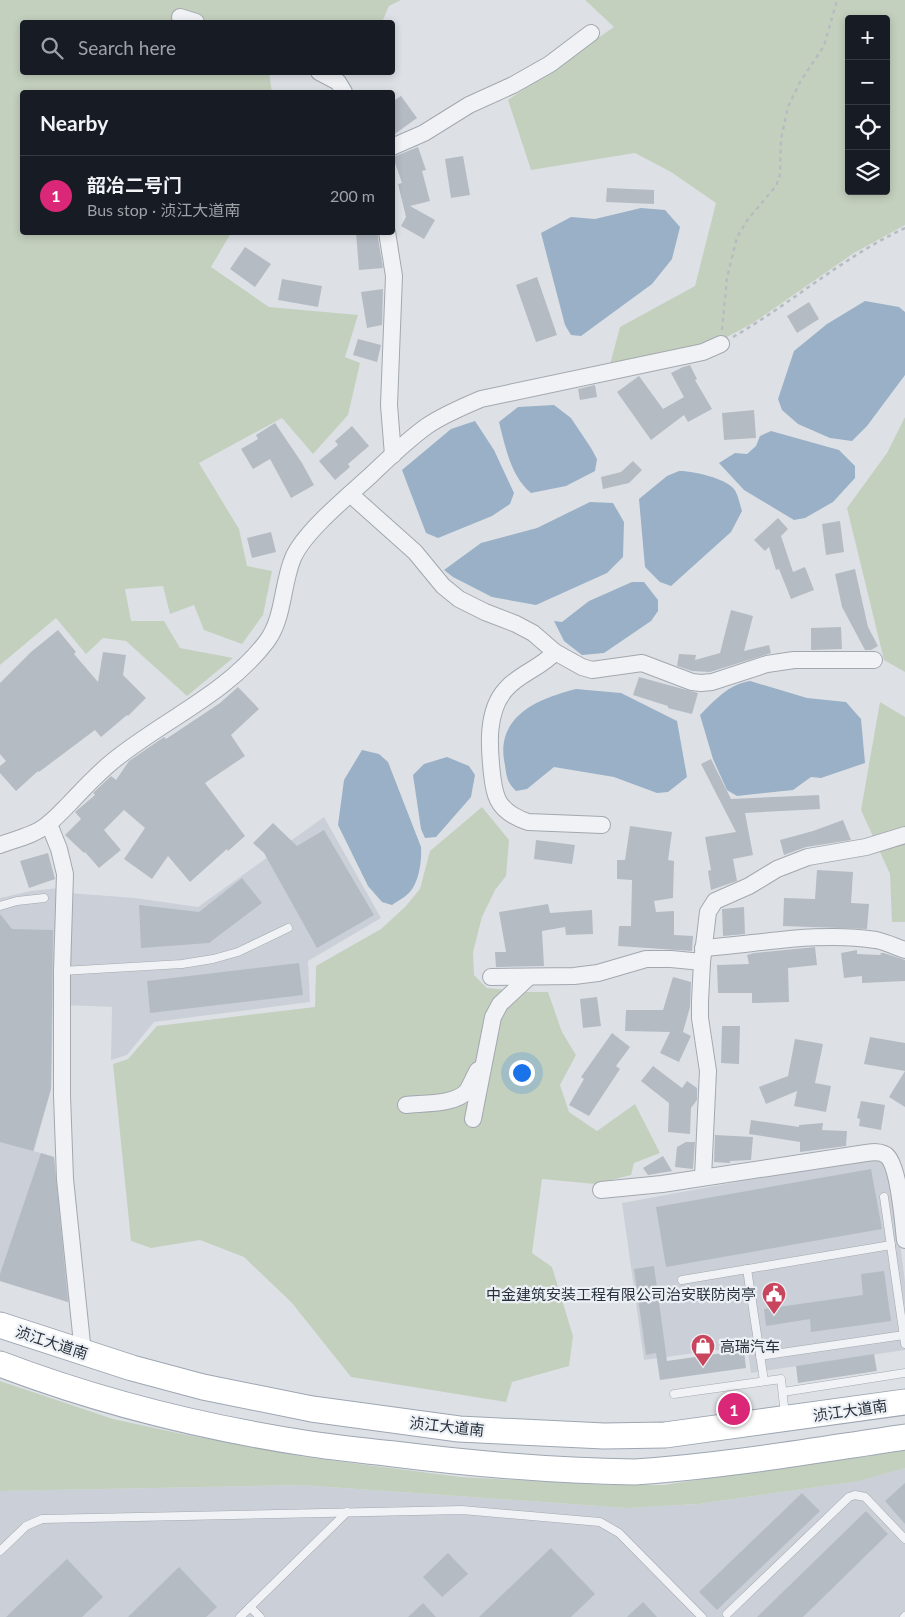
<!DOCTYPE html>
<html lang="en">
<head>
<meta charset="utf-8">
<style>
  body { margin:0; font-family:Lato,"Noto Sans SC",sans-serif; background:#242831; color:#f1f3f6 }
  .controls { position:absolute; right:15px; top:15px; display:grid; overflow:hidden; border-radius:5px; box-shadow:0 2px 8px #0003 }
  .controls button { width:45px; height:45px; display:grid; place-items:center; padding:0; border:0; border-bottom:1px solid #363941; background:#171b24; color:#f1f3f6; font:25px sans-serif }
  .you { position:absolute; left:521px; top:1072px; width:18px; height:18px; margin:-12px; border:4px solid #fff; border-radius:50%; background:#1a73e8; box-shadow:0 0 0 8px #1a73e833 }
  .badge { display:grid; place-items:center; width:32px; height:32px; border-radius:50%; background:#db2777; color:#fff; font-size:16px; font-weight:700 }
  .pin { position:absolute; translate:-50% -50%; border:2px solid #fff; box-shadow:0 1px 5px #0006 }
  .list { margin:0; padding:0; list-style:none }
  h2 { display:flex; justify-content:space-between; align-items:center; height:65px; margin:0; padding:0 20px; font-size:21px }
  h2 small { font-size:16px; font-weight:400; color:#9ea1a6 }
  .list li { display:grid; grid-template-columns:32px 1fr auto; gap:15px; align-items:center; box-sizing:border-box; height:80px; padding:0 20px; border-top:1px solid #363941 }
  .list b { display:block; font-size:19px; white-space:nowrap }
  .list p { margin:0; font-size:16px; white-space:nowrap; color:#9ea1a6 }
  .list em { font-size:16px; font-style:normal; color:#9ea1a6 }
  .icon { flex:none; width:28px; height:28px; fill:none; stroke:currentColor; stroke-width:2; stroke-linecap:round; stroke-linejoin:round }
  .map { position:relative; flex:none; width:905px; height:1617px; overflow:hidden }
  .search { position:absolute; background:#171b24; box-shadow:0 2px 8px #0003; left:20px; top:20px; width:375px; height:55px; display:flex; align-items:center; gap:12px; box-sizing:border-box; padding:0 18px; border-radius:5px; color:#9ea1a6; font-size:19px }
  .panel { position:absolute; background:#171b24; box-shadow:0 2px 8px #0003; left:20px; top:90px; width:375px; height:145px; border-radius:5px }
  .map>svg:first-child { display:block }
  .built { fill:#cbd0d8 }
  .green { fill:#c4d0be; fill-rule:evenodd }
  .water { fill:#99b0c6 }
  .building { fill:#b5bbc3 }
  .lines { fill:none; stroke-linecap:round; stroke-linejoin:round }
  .lane-casing { stroke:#a3a8b0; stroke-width:9 }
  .street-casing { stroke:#a3a8b0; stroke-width:18 }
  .primary-casing { stroke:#9da6b2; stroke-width:27 }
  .path { stroke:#b8bcc1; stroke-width:2.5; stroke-dasharray:4 4; stroke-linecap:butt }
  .lane { stroke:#f0f2f5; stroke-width:8 }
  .street { stroke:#f0f2f5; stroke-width:16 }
  .primary { stroke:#fff; stroke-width:25 }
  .labels { text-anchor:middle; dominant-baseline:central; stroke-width:4.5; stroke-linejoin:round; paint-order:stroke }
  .poi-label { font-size:15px; fill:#27303c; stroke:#ecf0f4; text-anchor:end }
  .street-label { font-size:15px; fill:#27303c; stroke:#ecf0f4 }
</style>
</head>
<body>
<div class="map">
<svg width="905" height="1617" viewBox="0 0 905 1617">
  <rect width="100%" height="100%" fill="#dde1e6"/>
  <g class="built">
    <polygon points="324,817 381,918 308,961 310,1002 154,1022 127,1055 111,1060 112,1007 64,1005 69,893 135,898 198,907"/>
    <polygon points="58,888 55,930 51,1089 34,1151 54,1157 71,1303 0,1281 0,898 31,891"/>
    <polygon points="868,1158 882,1159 892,1182 905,1282 905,1350 751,1373 747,1346 644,1360 622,1203"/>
    <polygon points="905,1468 905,1617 0,1617 0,1491 301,1485 627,1508 698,1504 858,1481"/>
  </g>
  <g class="green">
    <polygon points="0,0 401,0 389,6 382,22 22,22 22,72 269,73 272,92 22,92 22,232 231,233 211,267 269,307 358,315 345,357 360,363 348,415 313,454 282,418 199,463 239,529 247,566 272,571 263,615 242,644 204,630 194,605 170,614 163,586 125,589 131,621 164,621 180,648 233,658 187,696 126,641 103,638 86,654 56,618 0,665"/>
    <path d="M585 0H905V225L854 253 753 323 703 350 609 368 620 327 695 286 716 203 671 172 635 153 531 170 508 100 614 27ZM849 19H886V191H849Z"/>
    <polygon points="905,417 905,672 884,660 847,508 887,453"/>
    <polygon points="880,702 905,717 905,922 892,922 890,874 861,810"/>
    <polygon points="482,807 509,840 506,876 495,890 482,917 473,952 474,975 487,988 528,992 548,992 562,1032 576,1055 560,1085 569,1112 597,1131 635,1104 660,1153 634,1163 631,1175 595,1184 542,1179 532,1253 552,1267 573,1336 569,1366 512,1382 506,1402 351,1377 292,1303 244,1257 200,1240 151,1248 131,1241 113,1064 128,1059 157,1026 315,1007 316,966 381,929 405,907 420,889 430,851"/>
    <polygon points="0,1381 113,1419 187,1435 305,1457 461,1477 608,1485 663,1485 905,1449 905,1468 859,1481 698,1504 627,1508 301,1485 0,1491"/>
  </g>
  <g class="water">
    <polygon points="641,208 665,210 680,227 672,259 652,284 581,336 571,335 565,325 541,233 571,217 595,219"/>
    <polygon points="865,301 899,307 905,312 905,375 867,426 852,441 830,438 798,424 782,410 778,399 794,351 827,324"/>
    <path d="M554 405 571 418 591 448 597 459 595 471 566 486 531 493C511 477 505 446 499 422L518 407Z"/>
    <polygon points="475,421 494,450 514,493 510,504 492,516 438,538 426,533 402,470 451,429"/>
    <polygon points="771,431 839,450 855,466 855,478 833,502 805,518 794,520 744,490 719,463 735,453 747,454 756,446 760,436"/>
    <path d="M679 471C693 471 725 478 734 489 738 494 740 505 742 511L731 532 671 586 660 582 645 567 639 499 667 476Z"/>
    <polygon points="590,502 613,503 624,522 623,557 607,573 536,605 492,597 453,577 444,570 481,543 537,528"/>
    <polygon points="632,582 644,582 658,600 658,611 651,621 604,653 582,655 564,641 554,621 562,622 589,601"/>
    <path d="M750 681 807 698 846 702 861 719 865 763 821 778 811 777 793 790 737 796 727 790 713 759 700 715C715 700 729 684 750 681Z"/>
    <path d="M576 689 621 693 677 721 687 777 668 792 657 793 614 777 554 767 527 789 516 791C505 780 507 775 504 760 497 715 540 698 576 689Z"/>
    <path d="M362 750 379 754 388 762 421 847C422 861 419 883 409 893 404 898 397 901 392 905L382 902 368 886 338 825 344 780Z"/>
    <polygon points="447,757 469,766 475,775 471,797 436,837 425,838 421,829 413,775 424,764"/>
  </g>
  <g class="building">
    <polygon points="401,96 417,118 392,136 392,102"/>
    <polygon points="418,147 426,170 422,171 430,201 410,206 435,220 424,239 401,226 406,217 398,184 402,183 393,157"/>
    <polygon points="463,156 470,195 451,198 445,159"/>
    <polygon points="607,188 654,190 654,204 606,202"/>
    <polygon points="356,232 377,232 383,268 359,270"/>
    <polygon points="245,247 271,264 255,287 230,269"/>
    <polygon points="537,277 557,335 536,342 516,285"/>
    <polygon points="282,279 322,286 318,307 278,300"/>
    <polygon points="383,289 382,325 367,328 361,292"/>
    <polygon points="809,302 819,319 797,333 787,316"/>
    <polygon points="358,339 381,345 377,362 353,355"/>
    <polygon points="690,365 697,379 695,380 712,409 688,422 684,415 651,440 617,392 639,376 663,409 684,397 671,373 683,367"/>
    <polygon points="595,385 597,397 580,400 578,389"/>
    <polygon points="754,410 756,438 724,440 722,413"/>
    <polygon points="275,423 302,463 314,485 291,498 270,459 253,469 241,449 258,439 256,435"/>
    <polygon points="352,426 369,446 348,464 350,467 335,480 319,461 338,445 335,441"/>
    <polygon points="633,461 642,470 629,483 603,489 601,477 621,472"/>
    <polygon points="778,518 788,529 781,536 793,572 805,567 814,590 791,599 779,569 776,570 769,547 765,551 754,540"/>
    <polygon points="840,521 844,552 826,555 822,524"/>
    <polygon points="271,532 276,552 252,558 247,538"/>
    <polygon points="855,569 868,627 878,646 871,650 865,650 842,607 835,574"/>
    <polygon points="731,610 753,616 744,651 769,645 771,653 710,672 692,671 677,666 679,654 696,655 695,660 720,653"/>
    <polygon points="841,627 842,649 811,650 811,628"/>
    <polygon points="58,630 76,652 74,654 98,682 103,652 126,655 123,675 146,698 128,716 127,715 101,737 95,730 39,772 38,771 16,791 0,773 0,766 6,761 0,754 0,683 31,652"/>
    <polygon points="639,677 698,693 692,714 668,708 668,706 633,695"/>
    <polygon points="238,687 259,709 231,735 245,756 205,783 245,836 228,851 227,849 190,882 168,856 152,879 124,859 145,828 124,810 104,830 121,850 99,868 85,852 84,853 65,835 81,819 75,812 95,795 93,793 111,776 116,780 129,761 164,737 166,739 220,703"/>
    <polygon points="711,759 731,799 819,795 820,809 745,813 753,855 733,859 737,881 711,890 708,871 711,870 705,837 736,832 701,764"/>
    <polygon points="843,820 851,840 806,847 784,855 780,840 813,831"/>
    <polygon points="273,823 297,846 324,830 374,915 317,948 264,853 253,843"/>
    <polygon points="630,826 672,832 668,860 674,861 673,898 654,901 656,912 674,911 674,935 693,936 692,951 618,946 619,926 631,926 632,880 617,879 617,860 625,860"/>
    <polygon points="536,840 575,845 572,864 534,859"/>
    <polygon points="48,853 55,879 29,888 20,861"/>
    <polygon points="817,870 853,872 851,903 869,904 867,929 783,926 784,898 815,899"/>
    <polygon points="242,878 262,903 209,943 141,948 139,905 199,912"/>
    <polygon points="548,904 550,913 592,910 593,934 566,935 565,927 542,931 544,966 496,967 495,952 506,952 499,912"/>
    <polygon points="744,907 745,934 723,936 722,909"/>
    <polygon points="0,914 12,929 53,930 51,1089 33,1151 0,1142"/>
    <polygon points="815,947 817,965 788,968 789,1002 752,1003 752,993 718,993 717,965 749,964 747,955 754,953"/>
    <polygon points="857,950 857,954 881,955 880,953 884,953 905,960 905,981 862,983 862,976 844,978 841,953"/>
    <polygon points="299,963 303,995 150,1013 147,981"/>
    <polygon points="673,977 691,982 690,1007 683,1032 691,1036 679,1062 660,1053 670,1032 625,1031 626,1010 663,1010"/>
    <polygon points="597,997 601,1026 583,1028 580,999"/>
    <polygon points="722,1026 740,1026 739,1064 721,1063"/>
    <polygon points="612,1033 630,1047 616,1066 620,1069 589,1116 569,1105 584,1079 581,1077"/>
    <polygon points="870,1037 905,1043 905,1107 889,1097 905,1071 864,1064"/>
    <polygon points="795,1039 823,1044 815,1083 831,1086 826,1112 794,1106 797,1091 766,1104 759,1087 788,1076"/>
    <polygon points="653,1066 682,1088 687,1081 697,1088 697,1100 691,1108 690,1134 668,1132 669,1103 641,1081"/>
    <polygon points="861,1101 885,1105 881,1130 859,1126 860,1119 857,1118"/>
    <polygon points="751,1120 799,1127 799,1125 823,1123 822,1130 847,1131 846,1146 800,1152 800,1142 749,1134"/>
    <polygon points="715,1135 753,1137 751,1160 730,1161 730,1163 714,1162"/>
    <polygon points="686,1142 695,1142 693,1169 675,1167 677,1147"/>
    <polygon points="41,1153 54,1157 68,1302 0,1281 0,1274"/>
    <polygon points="663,1156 672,1171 648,1175 643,1168"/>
    <polygon points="871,1169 882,1229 666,1267 656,1207"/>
    <polygon points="654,1266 667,1361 744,1350 746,1368 660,1380 656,1353 646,1355 634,1269"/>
    <polygon points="884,1271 891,1321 811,1332 810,1319 766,1326 764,1309 863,1295 861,1274"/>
    <polygon points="874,1354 877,1371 798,1383 796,1366"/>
    <polygon points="905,1483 905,1524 885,1501"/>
    <polygon points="802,1493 820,1511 717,1610 699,1592"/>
    <polygon points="866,1511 888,1534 803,1617 757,1617"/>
    <polygon points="551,1548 595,1594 571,1617 479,1617"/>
    <polygon points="448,1553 468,1574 442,1597 423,1577"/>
    <polygon points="67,1559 103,1597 82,1617 6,1617"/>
    <polygon points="179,1567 217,1607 206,1617 128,1617"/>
    <polygon points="643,1602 657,1617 627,1617"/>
    <polygon points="423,1603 436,1617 408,1617"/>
  </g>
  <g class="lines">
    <defs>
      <g id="lane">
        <polyline points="0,906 17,901 44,898"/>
        <polyline points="62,971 182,964 213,959 238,952 288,928"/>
        <polyline points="884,1197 905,1344"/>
        <polyline points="747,1269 764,1381"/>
        <polyline points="682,1280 891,1245"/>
        <polyline points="760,1356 904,1335"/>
        <polyline points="783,1392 905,1373"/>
        <polyline points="674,1394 781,1379 785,1415"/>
        <polyline points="0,1551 26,1526 42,1519 462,1510 600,1522 619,1533 702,1617"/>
        <polyline points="250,1607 260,1617"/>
        <polyline points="727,1614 849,1497 855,1495 865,1497 905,1539"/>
        <polyline points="240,1617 347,1512"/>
        <polyline points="904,1617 905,1616"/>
      </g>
      <g id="street">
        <polyline points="180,17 196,22"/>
        <polyline points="319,72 338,82 344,92"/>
        <polyline points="392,147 424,133 469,105 513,85 550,64 591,33"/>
        <polyline points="387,232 394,276 389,405 393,455"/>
        <polyline points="350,494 415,552 443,586 459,599 485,612 516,624 533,633 555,652 582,667 592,670 642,663 692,682 701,683 712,682 767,664 794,660 874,660"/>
        <path d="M555 652C541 668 520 673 506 689 486 711 489 747 492 774 493 783 494 792 498 800 504 812 516 818 528 822L602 825"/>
        <polyline points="49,824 59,849 65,874 62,971 62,1095 65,1179 83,1353"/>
        <path d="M0 845C16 839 35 835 48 824 56 818 63 810 70 803 84 788 97 774 113 761 163 720 227 694 267 641 284 618 282 584 293 558 304 532 348 496 370 476 388 459 406 441 427 426 443 415 462 407 481 399L703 352 721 344"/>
        <path d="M703 948C760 944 819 931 876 940 886 942 896 947 905 950"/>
        <polyline points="491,977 574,976 598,973 646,959 671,959 702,962"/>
        <path d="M406 1105C423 1103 455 1105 467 1091 471 1085 474 1076 478 1070"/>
        <polyline points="473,1119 493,1017 500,1004 529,977"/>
        <polyline points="703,1177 708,1071 700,1018 700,1001 702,962 708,912 715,901 749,886 777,869 808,857 866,847 905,835"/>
        <path d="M601 1190 662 1184 866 1153C873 1152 880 1151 886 1155 899 1165 903 1222 905 1240"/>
      </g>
      <g id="primary">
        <polyline points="0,1325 132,1368 203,1387 312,1409 459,1429 604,1436 665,1435 905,1402"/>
        <path d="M0 1364C100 1402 205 1428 311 1444 338 1448 366 1451 394 1454 474 1464 555 1471 635 1472 726 1466 816 1450 905 1437"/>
      </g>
    </defs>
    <use href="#lane" class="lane-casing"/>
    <use href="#street" class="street-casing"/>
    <use href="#primary" class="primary-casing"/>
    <g class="path">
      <polyline points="722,330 727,278 737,237 748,219 776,186 780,174 781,139 788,107 800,82 824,46 837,0"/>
      <path d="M733 337C792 303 843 257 905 228"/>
    </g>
    <use href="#lane" class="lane"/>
    <use href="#street" class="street"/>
    <use href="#primary" class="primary"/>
  </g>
  <defs>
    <symbol id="civic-pin" viewBox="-11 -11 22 30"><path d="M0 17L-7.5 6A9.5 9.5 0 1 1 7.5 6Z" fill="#c9445d" stroke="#ecf0f4"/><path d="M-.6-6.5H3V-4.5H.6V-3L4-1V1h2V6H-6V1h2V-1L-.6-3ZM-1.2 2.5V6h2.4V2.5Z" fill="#fff"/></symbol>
    <symbol id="shop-pin" viewBox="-11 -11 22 30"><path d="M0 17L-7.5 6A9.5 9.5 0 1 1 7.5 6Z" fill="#c9445d" stroke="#ecf0f4"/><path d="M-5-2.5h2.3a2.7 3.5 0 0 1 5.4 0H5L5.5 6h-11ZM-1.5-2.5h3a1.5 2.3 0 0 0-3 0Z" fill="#fff"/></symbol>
  </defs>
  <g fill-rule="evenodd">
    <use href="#civic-pin" x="760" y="1280" width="28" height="38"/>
    <use href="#shop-pin" x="689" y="1332" width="28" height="38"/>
  </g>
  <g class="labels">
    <g class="poi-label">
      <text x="756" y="1294">中金建筑安装工程有限公司治安联防岗亭</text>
      <text x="720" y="1346" text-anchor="start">高瑞汽车</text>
    </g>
    <g class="street-label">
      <text transform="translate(52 1342) rotate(18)">浈江大道南</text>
      <text transform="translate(850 1410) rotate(-8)">浈江大道南</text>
      <text transform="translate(447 1426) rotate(6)">浈江大道南</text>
    </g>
  </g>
</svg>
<div class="controls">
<button>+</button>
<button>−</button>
<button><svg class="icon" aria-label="locate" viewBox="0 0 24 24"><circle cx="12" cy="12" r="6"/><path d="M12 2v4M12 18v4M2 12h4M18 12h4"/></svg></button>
<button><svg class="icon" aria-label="layers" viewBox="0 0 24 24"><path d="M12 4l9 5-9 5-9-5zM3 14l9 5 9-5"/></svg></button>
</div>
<div class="you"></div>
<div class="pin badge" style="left:734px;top:1409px">1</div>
<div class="search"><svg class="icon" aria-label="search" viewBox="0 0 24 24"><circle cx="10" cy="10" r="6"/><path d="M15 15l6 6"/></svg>Search here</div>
<section class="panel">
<h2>Nearby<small></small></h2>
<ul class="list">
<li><span class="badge">1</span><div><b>韶冶二号门</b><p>Bus stop · 浈江大道南</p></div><em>200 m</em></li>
</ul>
</section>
</div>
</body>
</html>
